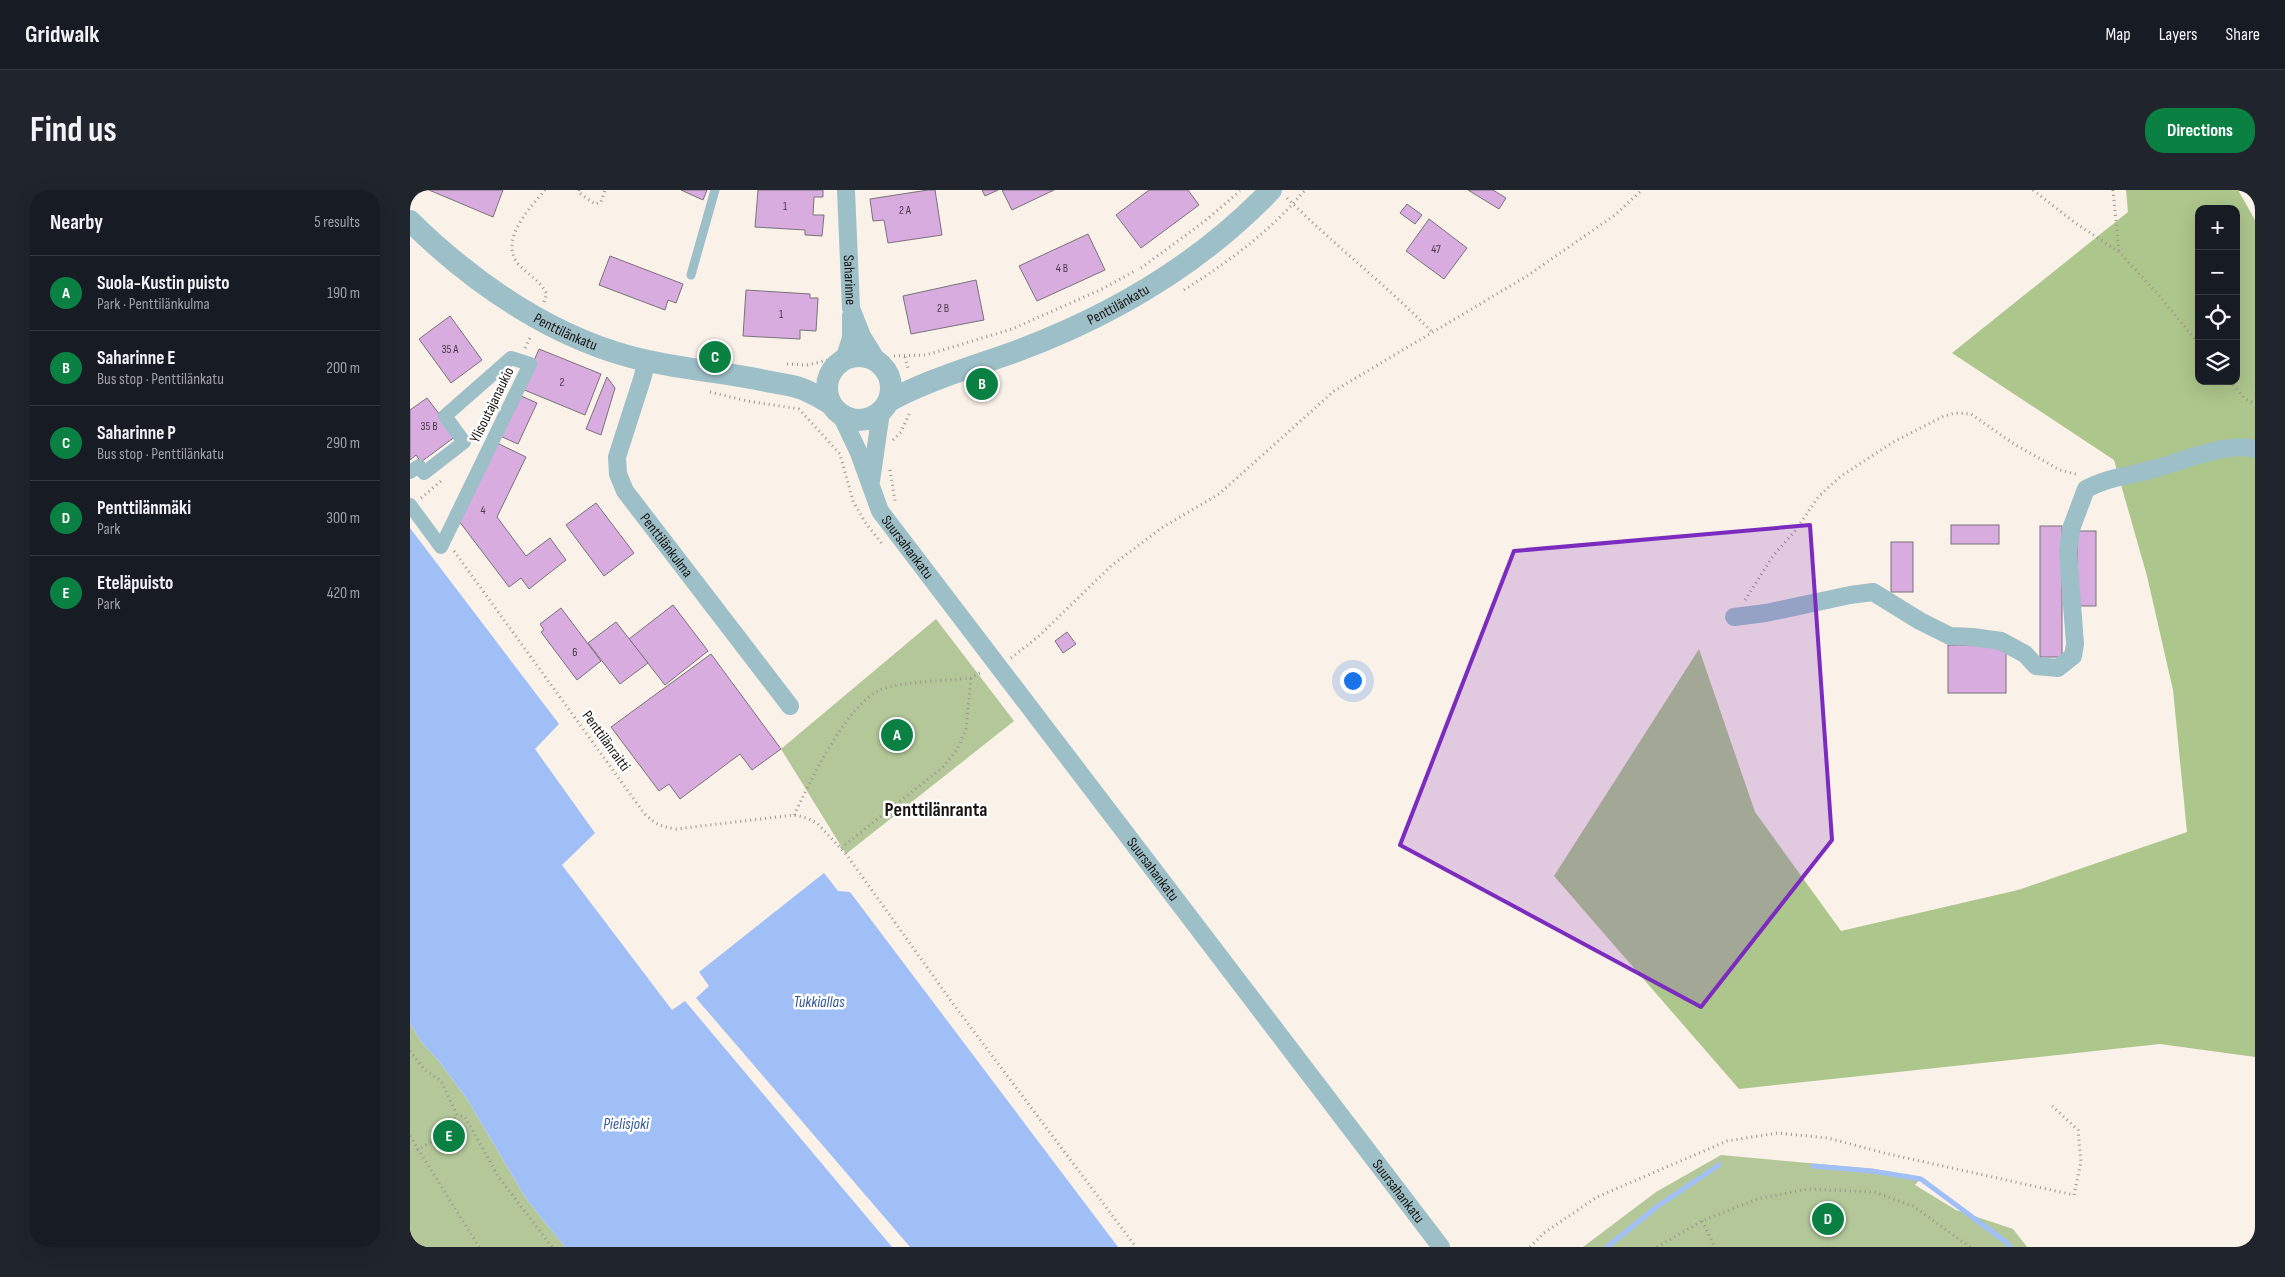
<!DOCTYPE html>
<html lang="en">
<head>
<meta charset="utf-8">
<style>
  body { margin:0; font-family:"Sofia Sans Condensed",sans-serif; background:#20242c; color:#f1f3f6 }
  .controls { position:absolute; right:15px; top:15px; display:grid; overflow:hidden; border-radius:10px; box-shadow:0 5px 20px #0002 }
  .controls button { width:45px; height:45px; display:grid; place-items:center; padding:0; border:0; border-bottom:1px solid #363941; background:#171b24; color:#f1f3f6; font:25px sans-serif }
  .you { position:absolute; left:942px; top:490px; width:18px; height:18px; margin:-12px; border:4px solid #fff; border-radius:50%; background:#1a73e8; box-shadow:0 0 0 8px #1a73e833 }
  .badge { display:grid; place-items:center; width:32px; height:32px; border-radius:50%; background:#0b8043; color:#fff; font-size:16px; font-weight:700 }
  .pin { position:absolute; translate:-50% -50%; border:2px solid #fff; box-shadow:0 1px 5px #0006 }
  .list { margin:0; padding:0; list-style:none }
  h2 { display:flex; justify-content:space-between; align-items:center; height:65px; margin:0; padding:0 20px; font-size:21px }
  h2 small { font-size:16px; font-weight:400; color:#9ea1a6 }
  .list li { display:grid; grid-template-columns:32px 1fr auto; gap:15px; align-items:center; box-sizing:border-box; height:75px; padding:0 20px; border-top:1px solid #363941 }
  .list b { display:block; font-size:19px; white-space:nowrap }
  .list p { margin:0; font-size:16px; white-space:nowrap; color:#9ea1a6 }
  .list em { font-size:16px; font-style:normal; color:#9ea1a6 }
  .icon { flex:none; width:28px; height:28px; fill:none; stroke:currentColor; stroke-width:2; stroke-linecap:round; stroke-linejoin:round }
  .map { position:relative; flex:none; width:1845px; height:1057px; overflow:hidden; border-radius:20px }
  header { display:flex; align-items:center; gap:30px; box-sizing:border-box; height:70px; padding:0 25px; background:#171b24; border-bottom:1px solid #363941 }
  header strong { font-size:24px }
  nav { display:flex; gap:28px; margin-inline-start:auto; font-size:18px }
  .intro { display:flex; align-items:center; justify-content:space-between; box-sizing:border-box; height:120px; padding:0 30px }
  h1 { margin:0; font-size:35px }
  .button { padding:12px 22px; border-radius:20px; background:#0b8043; color:#fff; font-size:18px; font-weight:700 }
  main { display:flex; gap:30px; padding:0 30px }
  aside { flex:1; background:#171b24; border-radius:20px; box-shadow:0 5px 20px #0002 }
  .map>svg:first-child { display:block }
  .green { fill:#b3c799 }
  .forest { fill:#adc68b; fill-rule:evenodd }
  .water { fill:#a0bff6 }
  .lines { fill:none; stroke-linecap:round; stroke-linejoin:round }
  .stream { stroke:#a0bff6; stroke-width:5 }
  .building { fill:#d8acdf; stroke:#79727a }
  .path { stroke:#9b948e; stroke-width:3; stroke-dasharray:1 4; stroke-linecap:butt }
  .service { stroke:#9dbfc8; stroke-width:9 }
  .pedestrian { stroke:#9dbfc8; stroke-width:14 }
  .minor { stroke:#9dbfc8; stroke-width:18 }
  .tertiary { stroke:#9dbfc8; stroke-width:22 }
  .marked { fill:#7b2cbf; fill-opacity:0.2; stroke:#7b2cbf; stroke-width:4; stroke-linejoin:round }
  .labels { text-anchor:middle; dominant-baseline:central; stroke-width:5; stroke-linejoin:round; paint-order:stroke }
  .number-label { font-size:12px; fill:#483b45 }
  .street-label { font-size:15px; fill:#181512; stroke:#fff }
  .water-label { font-size:16px; font-style:italic; fill:#325697; stroke:#fff }
  .district-label { font-size:20px; font-weight:bold; fill:#181512; stroke:#fff }
</style>
</head>
<body>
<header>
<strong>Gridwalk</strong>
<nav><a>Map</a><a>Layers</a><a>Share</a></nav>
</header>
<div class="intro"><h1>Find us</h1><a class="button">Directions</a></div>
<main>
<aside>
<h2>Nearby<small>5 results</small></h2>
<ul class="list">
<li><span class="badge">A</span><div><b>Suola-Kustin puisto</b><p>Park · Penttilänkulma</p></div><em>190 m</em></li>
<li><span class="badge">B</span><div><b>Saharinne E</b><p>Bus stop · Penttilänkatu</p></div><em>200 m</em></li>
<li><span class="badge">C</span><div><b>Saharinne P</b><p>Bus stop · Penttilänkatu</p></div><em>290 m</em></li>
<li><span class="badge">D</span><div><b>Penttilänmäki</b><p>Park</p></div><em>300 m</em></li>
<li><span class="badge">E</span><div><b>Eteläpuisto</b><p>Park</p></div><em>420 m</em></li>
</ul>
</aside>
<div class="map">
<svg width="1845" height="1057" viewBox="0 0 1845 1057">
  <rect width="100%" height="100%" fill="#faf1e9"/>
  <g class="green">
    <polygon points="526,429 604,531 436,664 371,559"/>
    <polygon points="0,833 12,853 28,870 57,909 117,1010 155,1057 0,1057"/>
    <polygon points="1311,965 1463,979 1512,987 1505,995 1546,1020 1603,1039 1617,1057 1173,1057 1246,1002"/>
  </g>
  <path class="forest" d="M1716 0H1828L1845 30V867L1750 854 1329 899 1144 686 1289 459 1345 622 1431 741 1608 700 1777 642 1763 500 1737 386 1704 270 1542 163 1718 22ZM1789 19H1826V191H1789Z"/>
  <g class="water">
    <polygon points="0,338 149,534 125,559 185,643 152,675 262,820 275,811 482,1057 155,1057 117,1010 57,909 28,870 12,853 0,833"/>
    <polygon points="414,683 428,701 440,702 708,1057 500,1057 286,808 299,796 289,782"/>
  </g>
  <g class="lines">
    <g class="stream">
      <polyline points="1403,976 1462,981 1511,989 1596,1052 1600,1057"/>
      <polyline points="1197,1057 1248,1016 1309,975"/>
    </g>
  </g>
  <g class="building">
    <polygon points="19,0 93,0 83,27"/>
    <polygon points="271,0 297,0 293,10"/>
    <polygon points="348,0 413,0 413,7 404,7 403,25 414,25 412,46 395,45 395,40 345,37"/>
    <polygon points="518,0 525,0 532,45 478,53 474,30 463,31 460,9"/>
    <polygon points="572,0 588,0 575,6"/>
    <polygon points="592,0 644,0 602,20"/>
    <polygon points="739,0 778,0 789,15 731,58 706,25"/>
    <polygon points="1058,0 1083,0 1096,8 1089,19"/>
    <polygon points="997,14 1012,25 1005,34 990,23"/>
    <polygon points="1019,29 1057,58 1034,89 996,61"/>
    <polygon points="678,44 695,80 627,111 609,76"/>
    <polygon points="200,66 273,94 266,113 258,110 255,120 189,95"/>
    <polygon points="566,90 574,130 501,144 493,106"/>
    <polygon points="336,100 400,104 400,108 408,108 406,141 390,140 390,149 333,146"/>
    <polygon points="40,126 72,170 41,193 9,149"/>
    <polygon points="129,159 191,184 175,225 112,199"/>
    <polygon points="197,187 205,198 191,245 176,239"/>
    <polygon points="109,205 127,213 108,254 90,246"/>
    <polygon points="17,208 46,246 11,272 6,265 0,270 0,220"/>
    <polygon points="87,253 116,267 87,327 116,366 140,348 156,370 119,399 111,388 99,397 49,331"/>
    <polygon points="186,313 224,363 194,386 156,335"/>
    <rect x="1541" y="335" width="48" height="19"/>
    <rect x="1630" y="336" width="22" height="131"/>
    <rect x="1667" y="341" width="19" height="75"/>
    <rect x="1481" y="352" width="22" height="50"/>
    <polygon points="263,415 298,461 255,495 219,449"/>
    <polygon points="151,418 191,471 167,490 131,442 134,440 130,434"/>
    <polygon points="206,432 238,473 210,494 178,453"/>
    <polygon points="657,442 666,454 653,463 645,451"/>
    <rect x="1538" y="455" width="58" height="48"/>
    <polygon points="301,464 371,559 342,580 330,564 270,609 259,594 249,601 201,537"/>
  </g>
  <g class="lines">
    <g class="path">
      <polyline points="169,0 168,2 185,14 191,12 195,0"/>
      <polyline points="1623,0 1664,32 1709,62 1746,102 1789,154"/>
      <polyline points="1703,0 1709,61"/>
      <path d="M877 8C923 54 975 94 1021 141"/>
      <polyline points="731,78 795,31 830,1"/>
      <path d="M774 100C818 72 861 41 895 0"/>
      <path d="M134 112 137 104C130 91 120 86 110 76 87 52 119 19 135 0"/>
      <polyline points="115,158 121,146"/>
      <polyline points="484,166 516,165 602,139 690,100 725,81"/>
      <polyline points="495,167 499,181"/>
      <polyline points="377,174 397,175 418,170"/>
      <polyline points="1820,191 1835,209 1845,214"/>
      <polyline points="300,202 337,211 389,219 430,264 443,311 455,332 473,355"/>
      <polyline points="483,250 491,242 500,222"/>
      <polyline points="480,280 485,311"/>
      <polyline points="11,308 31,291"/>
      <path d="M44 361 234 623C244 634 252 637 266 639L384 625 397 628 407 633 436 664 544 815 726 1057"/>
      <polyline points="1335,410 1363,366 1385,341 1409,306 1431,286 1485,251 1534,226 1545,223 1561,224 1604,254 1650,280 1669,285"/>
      <polyline points="601,468 628,447 701,376 753,337 809,304 924,201 1117,86 1205,25 1232,0"/>
      <path d="M384 625C400 592 436 515 470 500 491 491 537 491 561 488L570 483"/>
      <polyline points="431,658 532,578 547,560 556,539 561,488"/>
      <polyline points="0,861 15,880 31,891 47,925 55,927 88,986 142,1057"/>
      <polyline points="0,946 69,1057"/>
      <path d="M7 960C21 951 44 942 45 924"/>
      <polyline points="1292,1031 1305,1057"/>
      <polyline points="1120,1057 1134,1043 1187,1007 1317,951 1368,943 1418,948 1474,963 1664,1005 1671,972 1668,940 1641,915"/>
      <polyline points="1247,1057 1292,1031 1347,1009 1398,999 1464,1002 1503,1016 1560,1057"/>
    </g>
    <polyline class="service" points="281,85 305,0"/>
    <polyline class="pedestrian" points="0,282 9,276 14,283 54,252 35,226 101,168 120,174 31,357 0,315"/>
    <g class="minor">
      <path id="s1" d="M436 0 441 118 452 146 468 172"/>
      <polyline points="434,170 441,148 441,126"/>
      <path id="s2" d="M236 171 233 186 207 267 208 284 215 301 380 516"/>
      <path id="s3" d="M431 225 449 263 470 321 1031 1057"/>
      <polyline points="461,291 471,222"/>
      <path d="M1324 427 1356 423 1440 405 1463 402 1510 431 1540 446 1563 447 1591 451 1615 464 1626 476 1648 478 1663 466 1665 454 1658 362 1661 339 1676 299C1699 287 1723 285 1747 278 1772 271 1820 251 1845 259"/>
    </g>
    <g class="tertiary">
      <path id="s4" d="M0 31C65 95 148 152 238 171 279 180 321 183 361 192 372 194 385 195 395 200 404 204 413 209 421 214"/>
      <circle cx="449" cy="198" r="32"/>
      <path id="s5" d="M479 211C520 189 563 177 607 161 701 126 791 73 861 0"/>
    </g>
  </g>
  <path class="marked" d="M1400 335 1422 650 1291 817 990 655 1104 361Z"/>
  <g class="labels">
    <g class="number-label">
      <text x="375" y="16">1</text>
      <text x="495" y="20">2 A</text>
      <text x="1026" y="59">47</text>
      <text x="652" y="78">4 B</text>
      <text x="533" y="118">2 B</text>
      <text x="371" y="124">1</text>
      <text x="40" y="159">35 A</text>
      <text x="152" y="192">2</text>
      <text x="19" y="236">35 B</text>
      <text x="73" y="320">4</text>
      <text x="165" y="462">6</text>
    </g>
    <g class="street-label">
      <text stroke="none"><textPath href="#s1" startOffset="90">Saharinne</textPath></text>
      <text stroke="none"><textPath href="#s5" startOffset="249">Penttilänkatu</textPath></text>
      <text stroke="none"><textPath href="#s4" startOffset="192">Penttilänkatu</textPath></text>
      <text transform="translate(82 215) rotate(-64)">Ylisoutajanaukio</text>
      <text stroke="none"><textPath href="#s2" startOffset="204">Penttilänkulma</textPath></text>
      <text stroke="none"><textPath href="#s3" startOffset="149">Suursahankatu</textPath></text>
      <text transform="translate(196 551) rotate(54)">Penttilänraitti</text>
      <text stroke="none"><textPath href="#s3" startOffset="554">Suursahankatu</textPath></text>
      <text stroke="none"><textPath href="#s3" startOffset="959">Suursahankatu</textPath></text>
    </g>
    <g class="water-label">
      <text x="409" y="812">Tukkiallas</text>
      <text x="216" y="934">Pielisjoki</text>
    </g>
    <g class="district-label">
      <text x="526" y="620">Penttilänranta</text>
    </g>
  </g>
</svg>
<div class="controls">
<button>+</button>
<button>−</button>
<button><svg class="icon" aria-label="locate" viewBox="0 0 24 24"><circle cx="12" cy="12" r="6"/><path d="M12 2v4M12 18v4M2 12h4M18 12h4"/></svg></button>
<button><svg class="icon" aria-label="layers" viewBox="0 0 24 24"><path d="M12 4l9 5-9 5-9-5zM3 14l9 5 9-5"/></svg></button>
</div>
<div class="you"></div>
<div class="pin badge" style="left:487px;top:545px">A</div>
<div class="pin badge" style="left:572px;top:194px">B</div>
<div class="pin badge" style="left:305px;top:167px">C</div>
<div class="pin badge" style="left:1418px;top:1029px">D</div>
<div class="pin badge" style="left:39px;top:946px">E</div>
</div>
</main>
</body>
</html>
